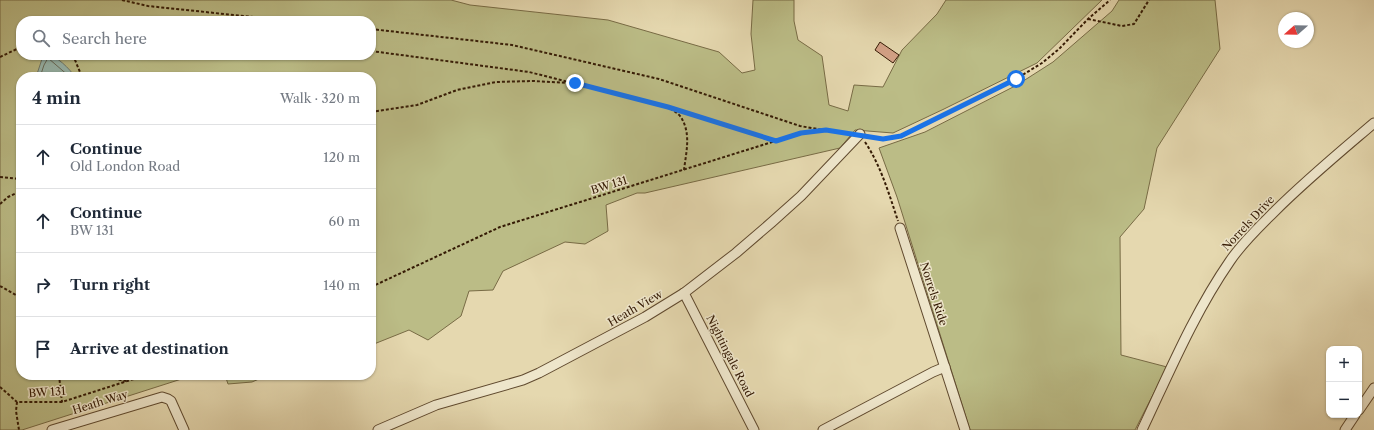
<!DOCTYPE html>
<html lang="en">
<head>
<meta charset="utf-8">
<style>
  body { margin:0; font-family:"Libre Caslon Text",serif; background:#f6f6f7; color:#1f2937 }
  .controls { position:absolute; right:12px; bottom:12px; display:grid; overflow:hidden; border-radius:8px; box-shadow:0 1px 3px #0004 }
  .controls button { width:36px; height:36px; display:grid; place-items:center; padding:0; border:0; border-bottom:1px solid #e0e1e3; background:#fff; color:#1f2937; font:20px sans-serif }
  .compass { position:absolute; left:1278px; top:12px; width:36px; height:36px; border-radius:50%; background:#fff; box-shadow:0 1px 3px #0004; rotate:250deg }
  .stop { position:absolute; width:12px; height:12px; margin:-9px; border:3px solid #1a73e8; border-radius:50%; background:#fff }
  .stop.end { background:#1a73e8; border-color:#fff; box-shadow:0 1px 4px #0008 }
  .list { margin:0; padding:0; list-style:none }
  h2 { display:flex; justify-content:space-between; align-items:center; height:52px; margin:0; padding:0 16px; font-size:17px }
  h2 small { font-size:13px; font-weight:400; color:#747a83 }
  .list li { display:grid; grid-template-columns:26px 1fr auto; gap:12px; align-items:center; box-sizing:border-box; height:64px; padding:0 16px; border-top:1px solid #e0e1e3 }
  .list b { display:block; font-size:15px; white-space:nowrap }
  .list p { margin:0; font-size:13px; white-space:nowrap; color:#747a83 }
  .list em { font-size:13px; font-style:normal; color:#747a83 }
  .icon { flex:none; width:22px; height:22px; fill:none; stroke:currentColor; stroke-width:2; stroke-linecap:round; stroke-linejoin:round }
  .map { position:relative; flex:none; width:1374px; height:430px; overflow:hidden }
  .search { position:absolute; background:#fff; box-shadow:0 1px 3px #0004; left:16px; top:16px; width:360px; height:44px; display:flex; align-items:center; gap:10px; box-sizing:border-box; padding:0 14px; border-radius:16px; color:#747a83; font-size:15px }
  .panel { position:absolute; background:#fff; box-shadow:0 1px 3px #0004; left:16px; top:72px; width:360px; height:308px; border-radius:16px }
  .map>svg:first-child { display:block }
  .green { fill:#bbbc86; stroke:#786b45; fill-rule:evenodd }
  .water { fill:#97b9b1; stroke:#6f796c }
  .lines { fill:none; stroke-linecap:round; stroke-linejoin:round }
  .shore { stroke:#666a5a; stroke-width:1 }
  .building { fill:#d3a186; stroke:#341a04 }
  .minor-casing { stroke:#604a2f; stroke-width:11 }
  .path { stroke:#341a04; stroke-width:2; stroke-dasharray:3 2; stroke-linecap:butt }
  .minor { stroke:#eee6cb; stroke-width:9 }
  .route { stroke:#1a73e8; stroke-width:5 }
  .labels { text-anchor:middle; dominant-baseline:central; stroke-width:3; stroke-linejoin:round; paint-order:stroke }
  .street-label { font-size:11px; fill:#341a04; stroke:#eee6cb }
</style>
</head>
<body>
<div class="map">
<svg width="1374" height="430" viewBox="0 0 1374 430">
  <rect width="100%" height="100%" fill="#e5d8af"/>
  <filter id="stains"><feTurbulence type="fractalNoise" baseFrequency=".005" numOctaves="4"/><feColorMatrix values="0 0 0 0 .2 0 0 0 0 .09 0 0 0 0 .02 0 0 0 .5 -.17"/></filter>
  <radialGradient id="worn" r=".72"><stop offset=".6" stop-color="#630" stop-opacity="0"/><stop offset="1" stop-color="#630" stop-opacity=".3"/></radialGradient>
  <g class="green">
    <path d="M0 0H451L470 5 608 20 719 52 742 73 755 70 751 34 753 0H794V21L798 40 822 56 829 105 848 111 854 85 883 87 902 50 937 14 946 0H1102L1037 63 944 109 893 133 855 130 840 148 645 193H637L606 205 608 231 585 244 565 242 503 271 493 290 469 291 461 316 428 340 409 330 374 344 371 343V77H21V375H194L22 430H0ZM21 21H371V55H21Z"/>
    <polygon points="1119,0 1215,0 1220,49 1157,148 1144,209 1120,237 1121,355 1167,367 1135,430 970,430 897,197 879,148 925,132 1017,85 1053,62 1112,11"/>
    <polygon points="225,375 268,375 252,382 228,384"/>
  </g>
  <path class="water" d="M47 55C56 55 70 69 75 77H36L43 56Z"/>
  <g class="lines">
    <polyline class="shore" points="40,77 44,65 48,58 70,77"/>
  </g>
  <polygon class="building" points="880,42 899,55 893,63 875,50"/>
  <g class="lines">
    <defs>
      <g id="minor">
        <polyline points="900,228 965,430"/>
        <polyline points="684,293 754,430"/>
        <polyline points="1359,410 1374,388"/>
        <polyline points="52,430 162,397 168,399 171,401 184,430"/>
        <polyline points="378,430 436,405 523,380 539,373 645,317 684,293 736,253 772,222 801,196 860,134"/>
        <polyline points="823,430 933,372 945,367"/>
        <path d="M1142 430C1169 373 1194 313 1230 261 1242 243 1259 227 1274 212 1306 180 1340 152 1374 123"/>
        <polyline points="1345,430 1355,415"/>
      </g>
    </defs>
    <use href="#minor" class="minor-casing"/>
    <g class="path">
      <polyline points="122,0 148,6 291,21"/>
      <polyline points="1088,19 1122,26 1134,24 1149,0"/>
      <polyline points="371,29 512,45 659,79 800,126 823,130"/>
      <polyline points="371,51 529,72 668,107"/>
      <polyline points="73,55 82,77"/>
      <polyline points="0,57 21,47"/>
      <polyline points="371,112 417,105 457,90 496,82 533,81 570,83"/>
      <polyline points="868,136 883,139 901,136 1016,79 1042,63 1059,49 1088,19 1110,0"/>
      <path d="M865 142C881 166 889 194 898 221"/>
      <path d="M684 170C686 153 691 135 682 119 680 114 672 110 668 107L774 141"/>
      <polyline points="0,177 21,179"/>
      <polyline points="0,204 8,197 21,191"/>
      <polyline points="0,286 21,298"/>
      <polyline points="371,287 500,227 801,133 826,130 848,133"/>
      <polyline points="59,375 62,402"/>
      <polyline points="94,375 126,381"/>
      <polyline points="0,387 17,402 62,402 146,375"/>
      <polyline points="17,402 16,411 19,430"/>
    </g>
    <use href="#minor" class="minor"/>
  </g>
  <g class="lines">
    <polyline class="route" points="575,83 668,107 776,141 801,133 826,130 883,139 901,136 1016,79"/>
  </g>
  <g class="labels">
    <g class="street-label">
      <text transform="translate(609 185) rotate(-17)">BW 131</text>
      <text transform="translate(1248 223) rotate(-47)">Norrels Drive</text>
      <text transform="translate(934 294) rotate(72)">Norrels Ride</text>
      <text transform="translate(635 308) rotate(-30)">Heath View</text>
      <text transform="translate(730 356) rotate(63)">Nightingale Road</text>
      <text transform="translate(47 392) rotate(-4)">BW 131</text>
      <text transform="translate(100 402) rotate(-17)">Heath Way</text>
    </g>
  </g>
  <rect width="100%" height="100%" filter="url(#stains)"/>
  <rect width="100%" height="100%" fill="url(#worn)"/>
</svg>
<div class="controls">
<button>+</button>
<button>−</button>
</div>
<svg class="compass" viewBox="-18 -18 36 36"><path d="M0-13l5 13h-10z" fill="#e53935"/><path d="M0 13l5-13h-10z" fill="#747a83"/></svg>
<div class="stop" style="left:1016px;top:79px"></div>
<div class="stop end" style="left:575px;top:83px"></div>
<div class="search"><svg class="icon" aria-label="search" viewBox="0 0 24 24"><circle cx="10" cy="10" r="6"/><path d="M15 15l6 6"/></svg>Search here</div>
<section class="panel">
<h2>4 min<small>Walk · 320 m</small></h2>
<ul class="list">
<li><svg class="icon" aria-label="ahead" viewBox="0 0 24 24"><path d="M12 20V5M6 11l6-6 6 6"/></svg><div><b>Continue</b><p>Old London Road</p></div><em>120 m</em></li>
<li><svg class="icon" aria-label="ahead" viewBox="0 0 24 24"><path d="M12 20V5M6 11l6-6 6 6"/></svg><div><b>Continue</b><p>BW 131</p></div><em>60 m</em></li>
<li><svg class="icon" aria-label="right" viewBox="0 0 24 24"><path d="M7 20v-9h11M14 6l5 5-5 5"/></svg><div><b>Turn right</b></div><em>140 m</em></li>
<li><svg class="icon" aria-label="arrive" viewBox="0 0 24 24"><path d="M6 21V4h12l-3 4 3 4H6"/></svg><div><b>Arrive at destination</b></div></li>
</ul>
</section>
</div>
</body>
</html>
